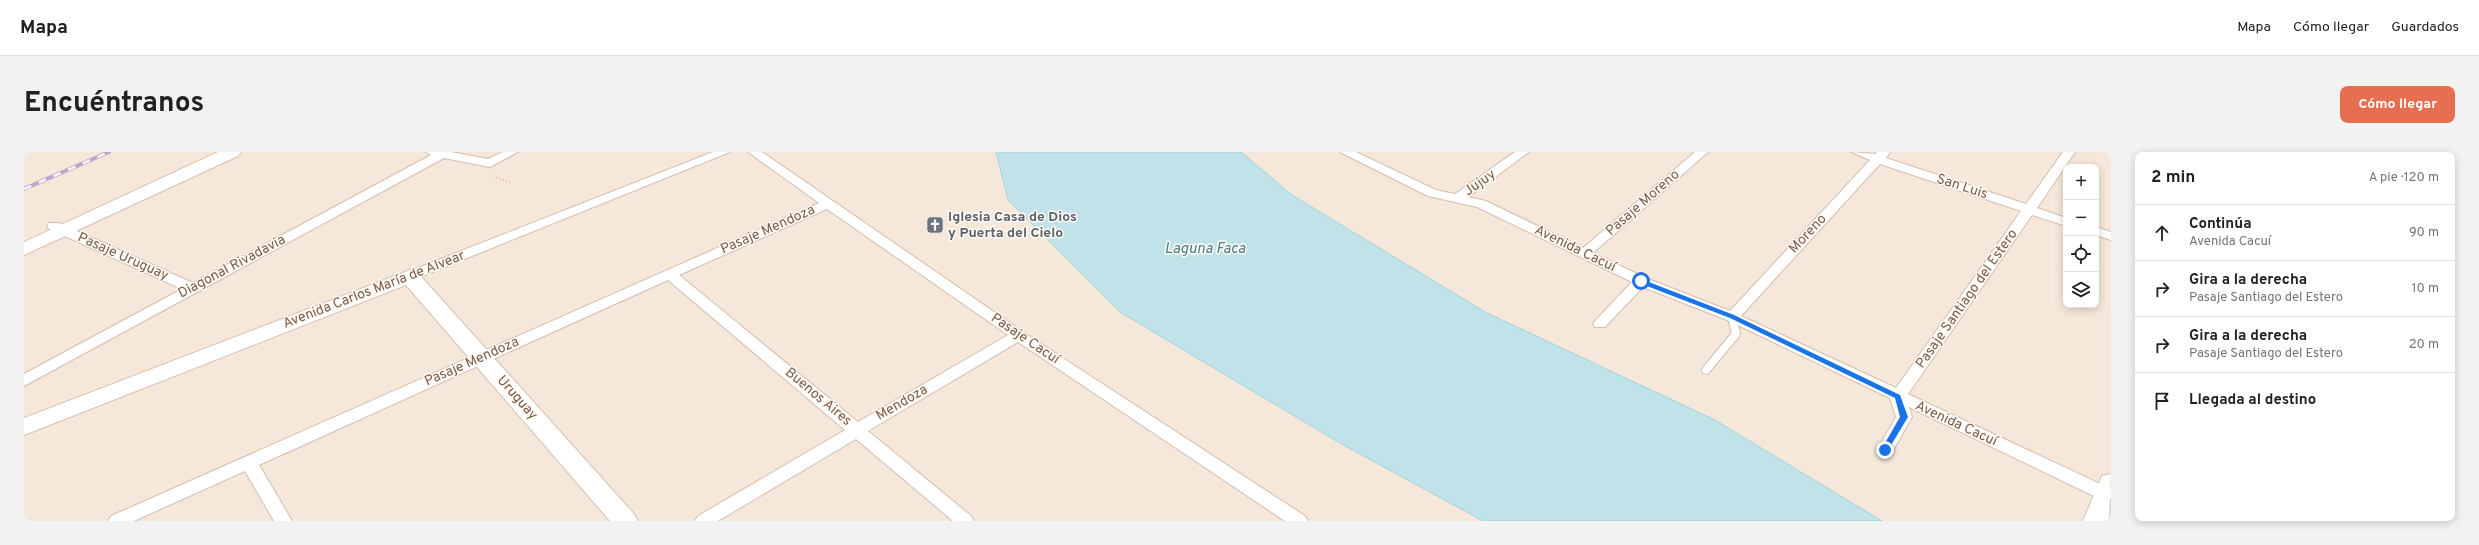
<!DOCTYPE html>
<html lang="es">
<head>
<meta charset="utf-8">
<style>
  body { margin:0; font-family:Overpass,sans-serif; background:#f2f2f2; color:#202124 }
  .controls { position:absolute; right:12px; top:12px; display:grid; overflow:hidden; border-radius:8px; box-shadow:0 2px 10px #0003 }
  .controls button { width:36px; height:36px; display:grid; place-items:center; padding:0; border:0; border-bottom:1px solid #e0e0e0; background:#fff; color:#202124; font:20px sans-serif }
  .stop { position:absolute; width:12px; height:12px; margin:-9px; border:3px solid #1a73e8; border-radius:50%; background:#fff }
  .stop.end { background:#1a73e8; border-color:#fff; box-shadow:0 1px 4px #0008 }
  .list { margin:0; padding:0; list-style:none }
  h2 { display:flex; justify-content:space-between; align-items:center; height:52px; margin:0; padding:0 16px; font-size:17px }
  h2 small { font-size:13px; font-weight:400; color:#757577 }
  .list li { display:grid; grid-template-columns:26px 1fr auto; gap:12px; align-items:center; box-sizing:border-box; height:56px; padding:0 16px; border-top:1px solid #e0e0e0 }
  .list b { display:block; font-size:15px; white-space:nowrap }
  .list p { margin:0; font-size:13px; white-space:nowrap; color:#757577 }
  .list em { font-size:13px; font-style:normal; color:#757577 }
  .icon { flex:none; width:22px; height:22px; fill:none; stroke:currentColor; stroke-width:2; stroke-linecap:round; stroke-linejoin:round }
  .map { position:relative; flex:none; width:2087px; height:369px; overflow:hidden; border-radius:8px }
  header { display:flex; align-items:center; gap:24px; box-sizing:border-box; height:56px; padding:0 20px; background:#fff; border-bottom:1px solid #e0e0e0 }
  header strong { font-size:19px }
  nav { display:flex; gap:22px; margin-inline-start:auto; font-size:14px }
  .intro { display:flex; align-items:center; justify-content:space-between; box-sizing:border-box; height:96px; padding:0 24px }
  h1 { margin:0; font-size:28px }
  .button { padding:10px 18px; border-radius:8px; background:#e76f51; color:#fff; font-size:14px; font-weight:700 }
  main { display:flex; gap:24px; padding:0 24px }
  aside { flex:1; background:#fff; border-radius:8px; box-shadow:0 2px 10px #0003 }
  .map>svg:first-child { display:block }
  .residential { fill:#f5e8da; fill-rule:evenodd }
  .water { fill:#bfe3e8; stroke:#a5d3da }
  .lines { fill:none; stroke-linecap:round; stroke-linejoin:round }
  .lane-casing { stroke:#d1beb0; stroke-width:10 }
  .street-casing { stroke:#d1beb0; stroke-width:2 }
  .secondary-casing { stroke:#d6c0b0; stroke-width:2 }
  .path { stroke:#d9b8a5; stroke-width:2; stroke-dasharray:1 2.5; stroke-linecap:butt }
  .lane { stroke:#fff; stroke-width:8 }
  .street { fill:#fff; fill-rule:evenodd }
  .secondary { fill:#fff; fill-rule:evenodd }
  .rail-casing { stroke:#b9a8c9; stroke-width:4 }
  .rail { stroke:#fffaf3; stroke-width:2.5; stroke-dasharray:8; stroke-linecap:butt }
  .route { fill:#1a73e8 }
  .labels { text-anchor:middle; dominant-baseline:central; stroke-width:3; stroke-linejoin:round; paint-order:stroke }
  .street-label { font-size:14px; fill:#7a5c4d; stroke:#fffaf3 }
  .worship-label { font-size:14px; font-weight:bold; fill:#5b616d; stroke:#fffaf3; text-anchor:start }
  .water-label { font-size:15px; font-style:italic; fill:#437c86; stroke:#fffaf3 }
</style>
</head>
<body>
<header>
<strong>Mapa</strong>
<nav><a>Mapa</a><a>Cómo llegar</a><a>Guardados</a></nav>
</header>
<div class="intro"><h1>Encuéntranos</h1><a class="button">Cómo llegar</a></div>
<main>
<div class="map">
<svg width="2087" height="369" viewBox="0 0 2087 369">
  <rect width="100%" height="100%" fill="#fdf6ec"/>
  <path class="residential" d="M0 0H2087V369H0ZM2042 15H2072V153H2042Z"/>
  <polygon class="water" points="972,0 1217,0 1268,43 1461,160 1691,268 1858,369 1459,369 1314,290 1096,160 984,48"/>
  <g class="lines">
    <defs>
      <polyline id="lane" points="1682,218 1712,182 1708,165"/>
      <g id="street">
        <polygon points="402,0 427,0 464,7 479,0 494,0 466,15 420,6 0,234 0,222 158,137 25,77 23,74 25,71 35,71 169,131 407,3"/>
        <polygon points="689,0 706,0 391,127 381,127 379,124 381,121"/>
        <path d="M724 0H738L999 180 1281 364 1284 369H1261L994 190 844 279 947 364 950 369H929L832 287 694 369H671L674 364 821 278 644 128 235 313 268 369H250L221 319 110 369H84L87 364 795 51ZM803 57 984 183 834 270 655 123Z"/>
        <path d="M1316 0H1332L1412 38 1431 42 1491 0H1505L1444 45 1462 49 1559 96 1671 0H1684L1569 101 1622 126 1706 159 1846 8 1827 0 1851 2 1853 0H1866L1862 6 2002 52 2039 0H2051L2013 56 2042 66V74L2008 63 1884 242 2087 337V347H2076L1885 255 1888 265 1867 302 1861 304 1855 302 1853 298 1872 265 1866 246 1703 168 1619 135 1581 175H1571L1569 172 1571 169 1608 130 1453 55 1404 44ZM1856 12 1997 59 1872 236 1717 164Z"/>
        <polygon points="2072,75 2087,80 2087,88 2072,83"/>
      </g>
      <g id="secondary">
        <polygon points="194,0 217,0 214,4 0,103 0,90"/>
        <polygon points="386,118 393,120 610,362 614,369 586,369 382,133 0,283 0,266"/>
        <polygon points="2087,322 2085,369 2059,369 2078,324"/>
      </g>
    </defs>
    <use href="#lane" class="lane-casing"/>
    <use href="#street" class="street-casing"/>
    <use href="#secondary" class="secondary-casing"/>
    <polyline class="path" points="469,24 489,32"/>
    <use href="#lane" class="lane"/>
    <use href="#street" class="street"/>
    <use href="#secondary" class="secondary"/>
    <defs>
      <polyline id="rail" points="0,37 85,0"/>
    </defs>
    <use href="#rail" class="rail-casing"/>
    <use href="#rail" class="rail"/>
  </g>
  <polygon class="route" points="1617,127 1710,163 1876,243 1884,265 1863,300 1857,298 1876,265 1871,246 1706,166 1615,131"/>
  <defs>
    <symbol id="church-square" viewBox="-11 -11 22 22"><rect x="-9" y="-9" width="18" height="18" rx="4" fill="#6b7280" stroke="#fffaf3"/><path d="M-1.2-6h2.4v3.5h3.3v2.4h-3.3V6h-2.4V-.1h-3.3v-2.4h3.3Z" fill="#fff"/></symbol>
  </defs>
  <g fill-rule="evenodd">
    <use href="#church-square" x="901" y="63" width="20" height="20"/>
  </g>
  <g class="labels">
    <g class="street-label">
      <text transform="translate(1456 31) rotate(-35)">Jujuy</text>
      <text transform="translate(1938 35) rotate(18)">San Luis</text>
      <text transform="translate(1619 51) rotate(-41)">Pasaje Moreno</text>
      <text transform="translate(744 78) rotate(-24)">Pasaje Mendoza</text>
      <text transform="translate(1784 82) rotate(-47)">Moreno</text>
      <text transform="translate(1551 97) rotate(26)">Avenida Cacuí</text>
      <text transform="translate(99 105) rotate(24)">Pasaje Uruguay</text>
      <text transform="translate(208 115) rotate(-28)">Diagonal Rivadavia</text>
      <text transform="translate(350 138) rotate(-21)">Avenida Carlos María de Alvear</text>
      <text transform="translate(1943 147) rotate(-55)">Pasaje Santiago del Estero</text>
      <text transform="translate(1001 187) rotate(34)">Pasaje Cacuí</text>
      <text transform="translate(448 210) rotate(-24)">Pasaje Mendoza</text>
      <text transform="translate(794 245) rotate(40)">Buenos Aires</text>
      <text transform="translate(493 246) rotate(49)">Uruguay</text>
      <text transform="translate(878 251) rotate(-30)">Mendoza</text>
      <text transform="translate(1932 272) rotate(25)">Avenida Cacuí</text>
    </g>
    <g class="worship-label">
      <text x="924" y="65">Iglesia Casa de Dios<tspan x="924" dy="16">y Puerta del Cielo</tspan></text>
    </g>
    <g class="water-label">
      <text x="1181" y="97">Laguna Faca</text>
    </g>
  </g>
</svg>
<div class="controls">
<button>+</button>
<button>−</button>
<button><svg class="icon" aria-label="locate" viewBox="0 0 24 24"><circle cx="12" cy="12" r="6"/><path d="M12 2v4M12 18v4M2 12h4M18 12h4"/></svg></button>
<button><svg class="icon" aria-label="layers" viewBox="0 0 24 24"><path d="M12 4l9 5-9 5-9-5zM3 14l9 5 9-5"/></svg></button>
</div>
<div class="stop" style="left:1617px;top:129px"></div>
<div class="stop end" style="left:1861px;top:298px"></div>
</div>
<aside>
<h2>2 min<small>A pie · 120 m</small></h2>
<ul class="list">
<li><svg class="icon" aria-label="ahead" viewBox="0 0 24 24"><path d="M12 20V5M6 11l6-6 6 6"/></svg><div><b>Continúa</b><p>Avenida Cacuí</p></div><em>90 m</em></li>
<li><svg class="icon" aria-label="right" viewBox="0 0 24 24"><path d="M7 20v-9h11M14 6l5 5-5 5"/></svg><div><b>Gira a la derecha</b><p>Pasaje Santiago del Estero</p></div><em>10 m</em></li>
<li><svg class="icon" aria-label="right" viewBox="0 0 24 24"><path d="M7 20v-9h11M14 6l5 5-5 5"/></svg><div><b>Gira a la derecha</b><p>Pasaje Santiago del Estero</p></div><em>20 m</em></li>
<li><svg class="icon" aria-label="arrive" viewBox="0 0 24 24"><path d="M6 21V4h12l-3 4 3 4H6"/></svg><div><b>Llegada al destino</b></div></li>
</ul>
</aside>
</main>
</body>
</html>
